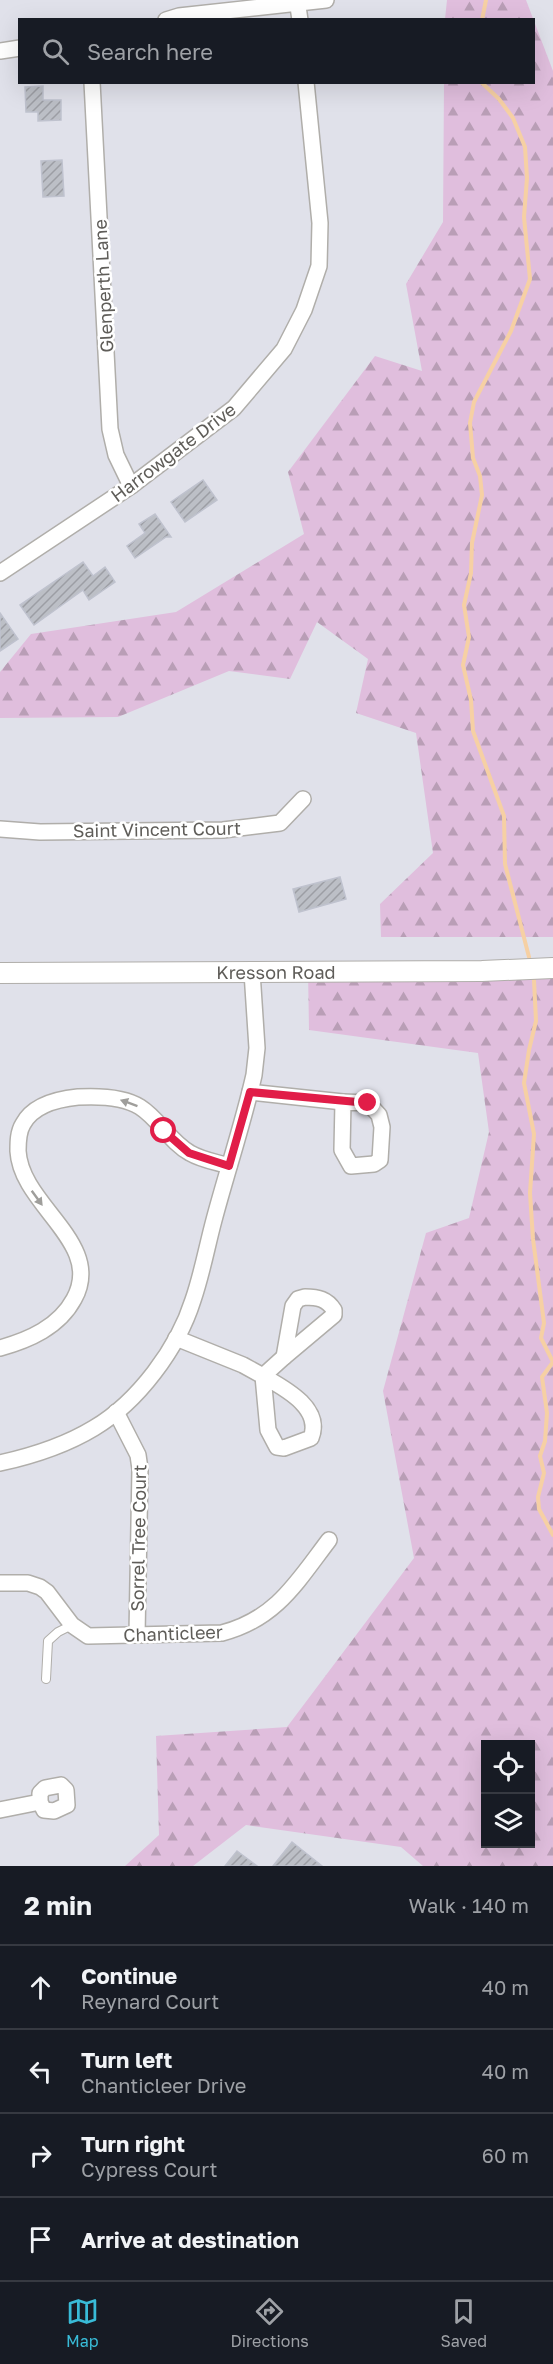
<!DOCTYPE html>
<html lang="en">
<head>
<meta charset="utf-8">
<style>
  body { margin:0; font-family:"Golos Text",sans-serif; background:#20242c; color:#f1f3f6 }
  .controls { position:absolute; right:18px; bottom:18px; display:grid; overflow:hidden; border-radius:0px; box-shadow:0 6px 24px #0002 }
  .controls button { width:54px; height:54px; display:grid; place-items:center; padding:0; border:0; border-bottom:2px solid #363941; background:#171b24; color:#f1f3f6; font:30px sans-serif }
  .stop { position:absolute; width:18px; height:18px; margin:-14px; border:4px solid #e11d48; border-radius:50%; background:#fff }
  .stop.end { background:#e11d48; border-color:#fff; box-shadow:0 2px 6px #0008 }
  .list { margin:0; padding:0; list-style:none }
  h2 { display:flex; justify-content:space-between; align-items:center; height:78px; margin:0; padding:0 24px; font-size:26px }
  h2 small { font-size:20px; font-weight:400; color:#9ea1a6 }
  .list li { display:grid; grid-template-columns:39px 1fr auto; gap:18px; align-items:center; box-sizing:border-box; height:84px; padding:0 24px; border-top:2px solid #363941 }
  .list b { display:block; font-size:22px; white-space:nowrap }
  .list p { margin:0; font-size:20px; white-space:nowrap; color:#9ea1a6 }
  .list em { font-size:20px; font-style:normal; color:#9ea1a6 }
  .icon { flex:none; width:33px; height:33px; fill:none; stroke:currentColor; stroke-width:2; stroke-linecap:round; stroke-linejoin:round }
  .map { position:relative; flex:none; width:553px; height:1866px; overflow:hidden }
  .search { position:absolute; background:#171b24; box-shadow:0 6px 24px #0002; left:18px; right:18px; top:18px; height:66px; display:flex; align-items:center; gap:15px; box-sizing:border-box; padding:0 21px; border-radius:0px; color:#9ea1a6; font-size:22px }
  .sheet { height:414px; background:#171b24 }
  nav { display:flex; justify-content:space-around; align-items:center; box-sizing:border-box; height:84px; border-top:2px solid #363941; background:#171b24; font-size:16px; color:#9ea1a6 }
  nav a { display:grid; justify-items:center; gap:3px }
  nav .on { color:#39bbd7 }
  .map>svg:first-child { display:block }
  .forest { fill:url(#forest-firs); fill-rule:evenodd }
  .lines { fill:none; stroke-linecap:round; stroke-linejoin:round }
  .stream { stroke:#f6d0a4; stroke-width:4 }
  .building { fill:url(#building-hatch); stroke:#bfc2ce; stroke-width:1.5 }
  .service-casing { stroke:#b0aeaa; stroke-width:10 }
  .minor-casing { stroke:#b0aeaa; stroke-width:18 }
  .tertiary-casing { stroke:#b0aeaa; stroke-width:22 }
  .service { stroke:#fff; stroke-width:8 }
  .minor { stroke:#fff; stroke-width:15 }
  .tertiary { stroke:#fff; stroke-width:20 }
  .oneway { fill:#9f9e9b }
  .route { stroke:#e11d48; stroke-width:8 }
  .labels { text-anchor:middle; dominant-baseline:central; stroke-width:5; stroke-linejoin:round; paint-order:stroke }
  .street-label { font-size:18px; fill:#5f5d59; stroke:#fff }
</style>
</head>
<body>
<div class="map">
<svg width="553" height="1866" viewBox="0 0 553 1866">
  <defs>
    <pattern id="forest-firs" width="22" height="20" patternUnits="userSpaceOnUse" patternTransform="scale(1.5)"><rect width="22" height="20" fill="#e0bedd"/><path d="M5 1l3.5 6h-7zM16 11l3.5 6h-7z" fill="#b99eb6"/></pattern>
    <pattern id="building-hatch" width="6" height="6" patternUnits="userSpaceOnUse" patternTransform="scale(1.5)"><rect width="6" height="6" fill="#bcbfc6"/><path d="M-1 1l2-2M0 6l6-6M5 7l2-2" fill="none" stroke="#9c9ea4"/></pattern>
  </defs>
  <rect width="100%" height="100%" fill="#e0e1ea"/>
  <g class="forest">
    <polygon points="447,0 526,0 553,71 553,937 381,937 380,904 433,853 416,733 356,713 368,659 317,622 290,679 229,671 118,717 0,718 0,672 31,634 176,612 304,534 288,472 375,356 422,371 406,284 443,222 444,83 534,82 534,20 445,19"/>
    <path d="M553 968V1866H423L401 1847 246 1825 193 1866H125L159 1835 156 1736 287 1727 414 1558 383 1391 426 1233 469 1218 489 1132 478 1053 309 1030 308 970ZM486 1744H530V1844H486Z"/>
  </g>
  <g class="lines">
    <g class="stream">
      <polyline points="482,20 486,0"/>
      <polyline points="481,82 499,99 513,118 525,147 527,178 524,217 530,279 511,331 474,402 470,423 473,458 480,476 482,495 472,543 471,573 464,605 469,637 463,665 471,700 473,731 504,816 505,864 529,957"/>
      <polyline points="534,980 536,1021 529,1050 524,1083 534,1134 530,1193 533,1239 544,1323 541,1338 553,1362 542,1377 547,1413 545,1441 540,1456 544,1473 538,1497 539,1509 553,1535"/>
    </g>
  </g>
  <g class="building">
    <polygon points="43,86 43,100 61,100 61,120 38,121 38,112 26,112 25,87"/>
    <polygon points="62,160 64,196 43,197 41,161"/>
    <polygon points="203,480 217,500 185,522 171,502"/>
    <polygon points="155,514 171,537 166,537 135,558 127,546 145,533 139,524"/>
    <polygon points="83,562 93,576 105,567 115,582 89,600 83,590 34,625 20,605"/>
    <polygon points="0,613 18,639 0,651"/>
    <polygon points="340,877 346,899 299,912 293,889"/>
    <polygon points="292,1842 322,1866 273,1866"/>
    <polygon points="237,1851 257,1866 225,1866"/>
  </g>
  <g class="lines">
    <defs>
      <polyline id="service" points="46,1679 48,1641 58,1632 72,1625"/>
      <g id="minor">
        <polyline points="297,0 300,20"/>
        <polyline points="166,20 179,16 326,0"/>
        <polyline points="0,51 20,48"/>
        <polyline points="92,82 110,429 116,455 131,486"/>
        <polyline points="0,573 131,486 234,408 284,349 304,310 319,266 320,223 306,82"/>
        <polyline points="0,829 40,832 223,830 280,823 303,799"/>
        <polyline points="250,1092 343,1102"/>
        <polygon points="343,1102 368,1103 379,1115 382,1127 380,1160 374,1164 351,1166 342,1150"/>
        <path d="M305 1297C318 1297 327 1299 334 1310V1315L284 1357 293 1306 298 1299Z"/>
        <polyline points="176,1338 243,1365 263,1376 284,1357"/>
        <path d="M0 1348C29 1340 59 1327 74 1299 105 1243 21 1206 18 1151 18 1142 18 1132 23 1124 33 1105 58 1099 78 1097 97 1096 123 1096 140 1107 159 1119 170 1142 190 1153 202 1160 216 1162 229 1166"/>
        <path d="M263 1376C284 1388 323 1408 311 1438L284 1448 277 1447 268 1430Z"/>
        <polyline points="116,1412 138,1455 140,1469 137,1635"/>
        <path d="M0 1463C32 1456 66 1445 94 1428 138 1402 178 1348 193 1300 202 1274 207 1246 214 1220 227 1171 243 1124 254 1075L257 1048 252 972"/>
        <path d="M0 1583H28L40 1587 47 1592 72 1625 88 1636 222 1633C276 1619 297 1582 329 1540"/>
        <polyline points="0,1810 40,1802 44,1810 54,1811 67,1805 66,1790 61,1785 45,1788 40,1793 40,1802"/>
      </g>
      <g id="tertiary">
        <path id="s1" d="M0 973 482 971 553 968"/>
      </g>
    </defs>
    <use href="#service" class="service-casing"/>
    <use href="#minor" class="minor-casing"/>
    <use href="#tertiary" class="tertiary-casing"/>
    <use href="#service" class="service"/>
    <use href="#minor" class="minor"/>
    <use href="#tertiary" class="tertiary"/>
  </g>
  <defs><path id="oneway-solid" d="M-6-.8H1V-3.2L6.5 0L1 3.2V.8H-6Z" transform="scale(1.5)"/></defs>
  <g class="oneway">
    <use href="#oneway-solid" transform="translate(129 1103) rotate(-160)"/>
    <use href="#oneway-solid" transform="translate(37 1198) rotate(54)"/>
  </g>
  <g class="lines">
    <polyline class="route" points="164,1131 189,1153 229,1166 250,1092 368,1103"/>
  </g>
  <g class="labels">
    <g class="street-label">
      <text transform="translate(103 286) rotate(-93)">Glenperth Lane</text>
      <text transform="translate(173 452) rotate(-37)">Harrowgate Drive</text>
      <text transform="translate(157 829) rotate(-1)">Saint Vincent Court</text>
      <text stroke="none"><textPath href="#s1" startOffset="276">Kresson Road</textPath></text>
      <text transform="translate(138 1538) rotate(-89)">Sorrel Tree Court</text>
      <text transform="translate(173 1633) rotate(-2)">Chanticleer</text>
    </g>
  </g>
</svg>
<div class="controls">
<button><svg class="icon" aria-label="locate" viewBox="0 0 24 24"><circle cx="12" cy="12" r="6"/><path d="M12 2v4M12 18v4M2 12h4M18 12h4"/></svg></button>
<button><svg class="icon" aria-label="layers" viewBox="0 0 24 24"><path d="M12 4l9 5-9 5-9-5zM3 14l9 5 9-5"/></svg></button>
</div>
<div class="stop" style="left:164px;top:1131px"></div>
<div class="stop end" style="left:368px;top:1103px"></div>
<div class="search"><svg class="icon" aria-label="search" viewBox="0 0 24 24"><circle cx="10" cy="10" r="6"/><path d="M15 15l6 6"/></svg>Search here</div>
</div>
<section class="sheet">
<h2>2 min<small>Walk · 140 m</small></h2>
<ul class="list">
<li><svg class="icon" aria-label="ahead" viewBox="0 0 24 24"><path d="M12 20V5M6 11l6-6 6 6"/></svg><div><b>Continue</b><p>Reynard Court</p></div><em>40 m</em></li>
<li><svg class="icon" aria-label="left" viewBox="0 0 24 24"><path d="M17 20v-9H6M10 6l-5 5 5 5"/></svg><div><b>Turn left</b><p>Chanticleer Drive</p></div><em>40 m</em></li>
<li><svg class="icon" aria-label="right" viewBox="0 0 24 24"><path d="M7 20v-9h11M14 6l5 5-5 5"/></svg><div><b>Turn right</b><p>Cypress Court</p></div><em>60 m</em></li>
<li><svg class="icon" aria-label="arrive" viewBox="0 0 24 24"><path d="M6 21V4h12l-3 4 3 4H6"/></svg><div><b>Arrive at destination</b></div></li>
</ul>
</section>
<nav>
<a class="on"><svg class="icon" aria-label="map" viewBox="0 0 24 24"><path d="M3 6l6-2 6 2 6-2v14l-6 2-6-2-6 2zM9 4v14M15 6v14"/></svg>Map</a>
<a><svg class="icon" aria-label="directions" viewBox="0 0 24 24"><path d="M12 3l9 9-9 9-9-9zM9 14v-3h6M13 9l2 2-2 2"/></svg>Directions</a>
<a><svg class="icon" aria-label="saved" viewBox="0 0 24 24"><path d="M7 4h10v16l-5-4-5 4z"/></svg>Saved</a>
</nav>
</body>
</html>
